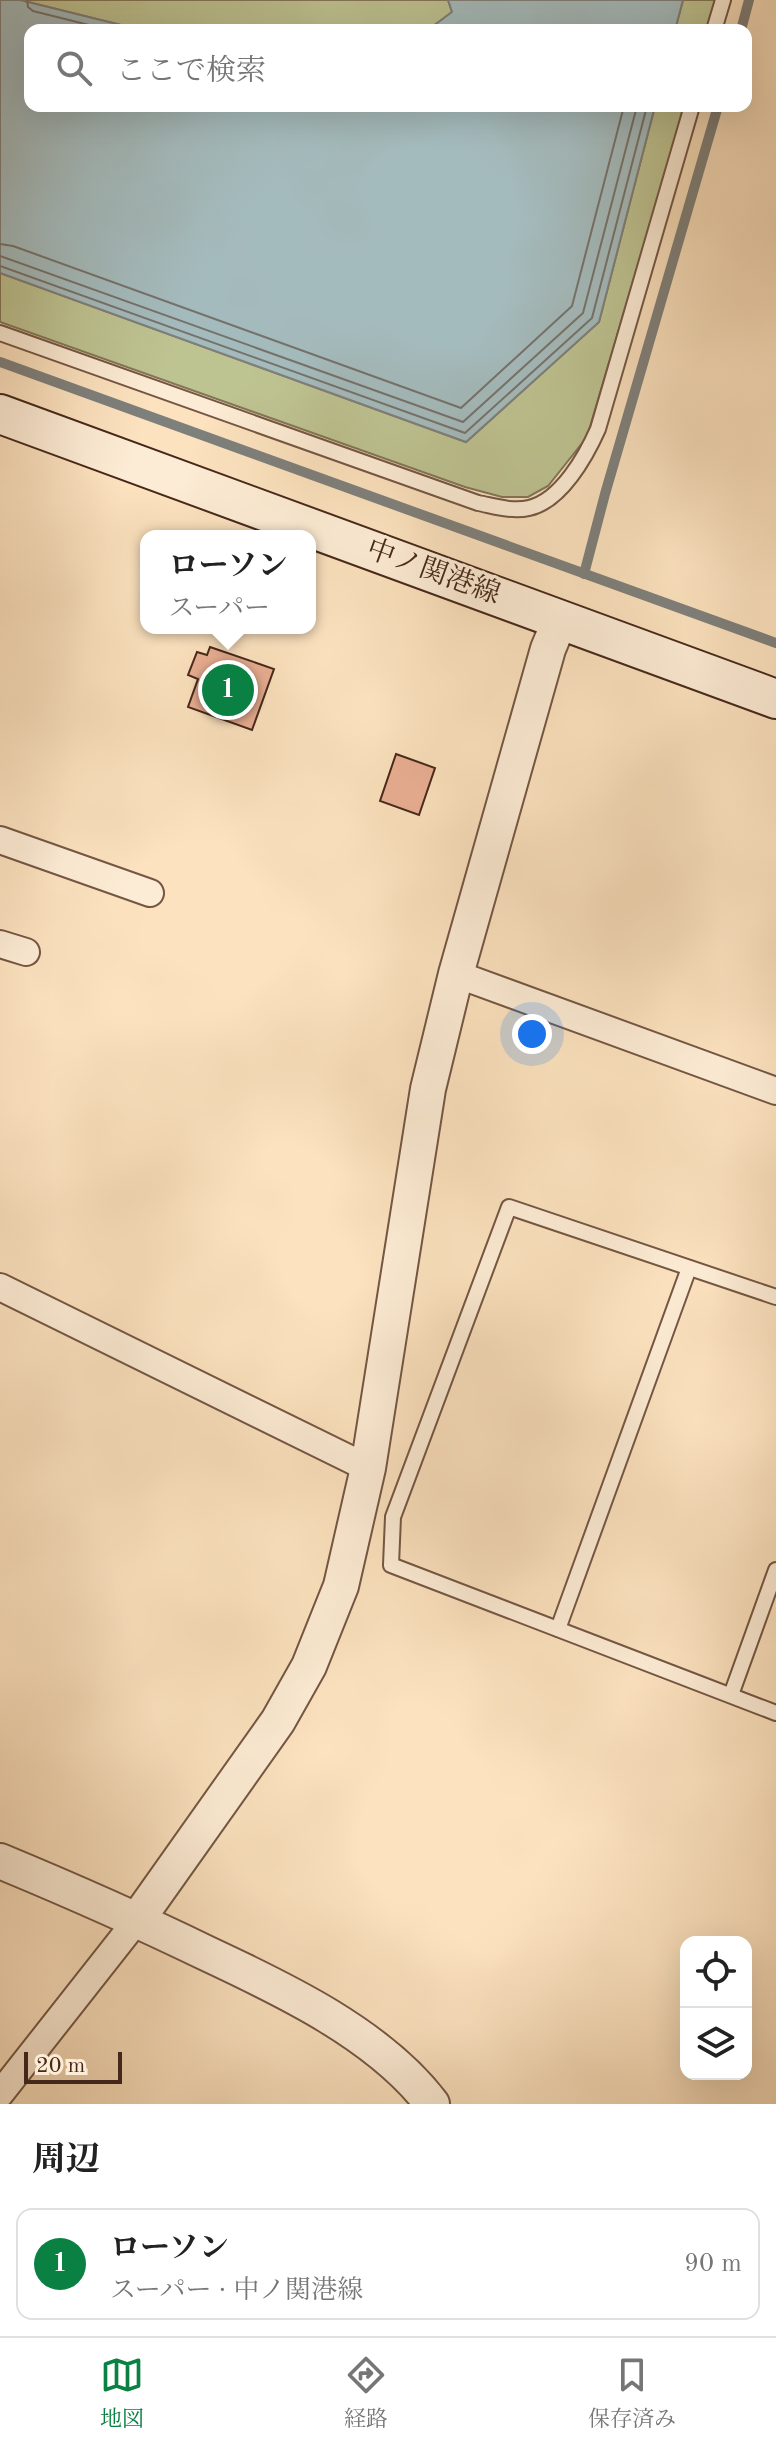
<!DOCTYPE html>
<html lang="ja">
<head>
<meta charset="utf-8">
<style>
  body { margin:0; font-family:"Old Standard TT","Noto Serif JP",serif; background:#f6f6f6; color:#222 }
  .controls { position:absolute; right:24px; bottom:24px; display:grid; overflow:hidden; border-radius:16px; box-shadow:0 8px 32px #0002 }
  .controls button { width:72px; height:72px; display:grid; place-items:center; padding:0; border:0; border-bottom:2px solid #e0e0e0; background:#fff; color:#222; font:40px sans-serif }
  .scale { position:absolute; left:24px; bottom:20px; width:98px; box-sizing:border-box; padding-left:8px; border:4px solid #46281a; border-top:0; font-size:22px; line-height:28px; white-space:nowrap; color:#46281a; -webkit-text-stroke:6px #fdecd5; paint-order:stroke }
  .you { position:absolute; left:532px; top:1034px; width:28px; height:28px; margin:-20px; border:6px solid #fff; border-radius:50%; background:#1a73e8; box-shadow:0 0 0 12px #1a73e833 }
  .badge { display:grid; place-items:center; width:52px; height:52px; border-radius:50%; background:#0b8043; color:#fff; font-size:26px; font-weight:700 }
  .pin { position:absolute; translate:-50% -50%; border:4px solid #fff; box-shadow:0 2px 8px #0006 }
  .popup { position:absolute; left:140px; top:530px; width:176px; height:104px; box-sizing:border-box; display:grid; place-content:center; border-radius:16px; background:#fff; filter:drop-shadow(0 2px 6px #0005); font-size:26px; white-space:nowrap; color:#767676 }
  .popup b { font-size:30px; color:#222 }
  .popup::after { content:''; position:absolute; left:50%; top:100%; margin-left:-16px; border:16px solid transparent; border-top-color:#fff }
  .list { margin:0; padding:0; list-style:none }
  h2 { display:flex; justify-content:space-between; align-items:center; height:104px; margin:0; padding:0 32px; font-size:34px }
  h2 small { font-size:26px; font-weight:400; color:#767676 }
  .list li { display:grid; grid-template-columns:52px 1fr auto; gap:24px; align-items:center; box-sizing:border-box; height:112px; margin:0 16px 16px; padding:0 16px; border:2px solid #e0e0e0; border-radius:16px }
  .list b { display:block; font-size:30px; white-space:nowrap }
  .list p { margin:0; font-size:26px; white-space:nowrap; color:#767676 }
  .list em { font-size:26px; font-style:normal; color:#767676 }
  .icon { flex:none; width:44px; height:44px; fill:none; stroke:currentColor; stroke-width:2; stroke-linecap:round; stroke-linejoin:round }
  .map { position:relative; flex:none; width:776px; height:2104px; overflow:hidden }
  .search { position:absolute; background:#fff; box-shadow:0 8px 32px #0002; left:24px; right:24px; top:24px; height:88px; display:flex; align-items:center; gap:20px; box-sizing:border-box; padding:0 28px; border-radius:16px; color:#767676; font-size:30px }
  .sheet { height:232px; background:#fff }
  nav { display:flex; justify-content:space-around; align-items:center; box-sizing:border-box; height:112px; border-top:2px solid #e0e0e0; background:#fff; font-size:22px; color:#767676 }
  nav a { display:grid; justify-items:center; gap:4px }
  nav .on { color:#0b8043 }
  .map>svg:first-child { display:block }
  .green { fill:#bec392; stroke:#827656; stroke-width:2 }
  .water { fill:#a4bbbd; stroke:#7e807c; stroke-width:2 }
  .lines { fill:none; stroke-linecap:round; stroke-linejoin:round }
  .shore { stroke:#75726c; stroke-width:2 }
  .stream { stroke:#7e807c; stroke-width:10 }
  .building { fill:#eaaf94; stroke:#46281a; stroke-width:2 }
  .service-casing { stroke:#745643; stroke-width:18 }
  .minor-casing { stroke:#745643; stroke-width:30 }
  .tertiary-casing { stroke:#745643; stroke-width:38 }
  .secondary-casing { stroke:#46281a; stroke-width:42 }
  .service { stroke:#fdecd5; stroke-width:14 }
  .minor { stroke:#fdecd5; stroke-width:26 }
  .tertiary { stroke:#fdecd5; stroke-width:34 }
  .secondary { stroke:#fdecd5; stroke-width:38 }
  .labels { text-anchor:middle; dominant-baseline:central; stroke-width:6; stroke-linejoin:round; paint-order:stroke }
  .street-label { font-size:28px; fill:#46281a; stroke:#fdecd5 }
</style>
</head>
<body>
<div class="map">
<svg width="776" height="2104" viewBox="0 0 776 2104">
  <rect width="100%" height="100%" fill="#fce2bf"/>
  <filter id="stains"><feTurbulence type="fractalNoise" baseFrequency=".0025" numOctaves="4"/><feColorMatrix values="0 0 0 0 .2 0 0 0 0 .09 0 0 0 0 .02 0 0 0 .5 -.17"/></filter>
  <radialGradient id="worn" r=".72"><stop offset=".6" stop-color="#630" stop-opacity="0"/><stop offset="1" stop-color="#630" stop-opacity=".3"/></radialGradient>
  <g class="green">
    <polygon points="20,0 448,0 452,12 428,30 141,30"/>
    <polygon points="683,0 716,0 707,30 675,30"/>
    <polygon points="655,106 685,106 587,437 548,486 528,497 502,497 465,487 0,322 0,273 466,442 599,322"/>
  </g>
  <g class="water">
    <polygon points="0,0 20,0 141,30 30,30 30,106 655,106 599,322 466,442 0,273"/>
    <polygon points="448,0 683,0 675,30 428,30 452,12"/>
  </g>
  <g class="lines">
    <g class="shore">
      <polyline points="27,0 28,7 33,11 109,30"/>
      <polyline points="0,244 13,246 461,408 572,306 624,106"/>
      <polyline points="0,256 463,422 583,313 637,106"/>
      <polyline points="0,266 465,433 592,318 647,106"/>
    </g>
    <g class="stream">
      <polyline points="741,30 749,0"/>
      <polyline points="0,362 776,643"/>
      <polyline points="584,574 605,494 718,106"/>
    </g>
  </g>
  <g class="building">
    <polygon points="210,647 274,669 252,730 188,707 198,679 188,675 197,652 207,655"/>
    <polygon points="396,754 435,768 419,815 380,801"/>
  </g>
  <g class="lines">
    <defs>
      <g id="service">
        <polyline points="714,30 723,0"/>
        <path d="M0 333 478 503C494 506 512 512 529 508 561 501 586 456 598 429L692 106"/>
        <polyline points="776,1297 509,1207 393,1517 391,1565 776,1713"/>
        <polyline points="558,1629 689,1268"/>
        <polyline points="731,1695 776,1570"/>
      </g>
      <g id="minor">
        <polyline points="0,840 150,893"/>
        <polyline points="0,944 26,952"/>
        <polyline points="456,974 776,1091"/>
        <polyline points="0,1287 368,1468"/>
        <polyline points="0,2094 137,1920"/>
      </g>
      <g id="tertiary">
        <path d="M0 1861C70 1890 138 1920 206 1953 283 1989 380 2035 432 2104"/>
        <polyline points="137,1920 278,1721 309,1666 341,1586 368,1468 428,1089 456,974 548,649 560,620"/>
      </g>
      <polyline id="secondary" points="0,414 776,699"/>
    </defs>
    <use href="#service" class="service-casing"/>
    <use href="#minor" class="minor-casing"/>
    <use href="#tertiary" class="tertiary-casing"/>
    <use href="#secondary" class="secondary-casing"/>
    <use href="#service" class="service"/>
    <use href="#minor" class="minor"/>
    <use href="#tertiary" class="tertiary"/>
    <use href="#secondary" class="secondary"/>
  </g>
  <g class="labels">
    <g class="street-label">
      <text transform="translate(433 573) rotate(20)">中ノ関港線</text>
    </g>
  </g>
  <rect width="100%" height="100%" filter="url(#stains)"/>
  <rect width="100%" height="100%" fill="url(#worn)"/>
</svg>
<div class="controls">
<button><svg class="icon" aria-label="locate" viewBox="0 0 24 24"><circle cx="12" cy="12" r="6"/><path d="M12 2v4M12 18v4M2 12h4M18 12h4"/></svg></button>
<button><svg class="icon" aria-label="layers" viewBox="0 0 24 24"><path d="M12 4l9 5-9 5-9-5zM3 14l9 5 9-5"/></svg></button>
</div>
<div class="scale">20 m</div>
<div class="you"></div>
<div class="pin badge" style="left:228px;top:690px">1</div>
<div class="popup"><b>ローソン</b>スーパー</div>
<div class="search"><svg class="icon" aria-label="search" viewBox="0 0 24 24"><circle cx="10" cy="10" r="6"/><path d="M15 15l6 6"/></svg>ここで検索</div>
</div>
<section class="sheet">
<h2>周辺<small></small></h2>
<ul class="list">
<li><span class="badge">1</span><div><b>ローソン</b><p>スーパー · 中ノ関港線</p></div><em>90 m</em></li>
</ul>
</section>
<nav>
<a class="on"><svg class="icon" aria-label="map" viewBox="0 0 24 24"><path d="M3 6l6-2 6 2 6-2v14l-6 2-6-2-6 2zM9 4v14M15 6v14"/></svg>地図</a>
<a><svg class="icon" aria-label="directions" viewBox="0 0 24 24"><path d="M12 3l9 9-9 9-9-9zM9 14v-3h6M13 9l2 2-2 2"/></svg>経路</a>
<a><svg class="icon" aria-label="saved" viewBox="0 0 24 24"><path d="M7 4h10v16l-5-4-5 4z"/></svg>保存済み</a>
</nav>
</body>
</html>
